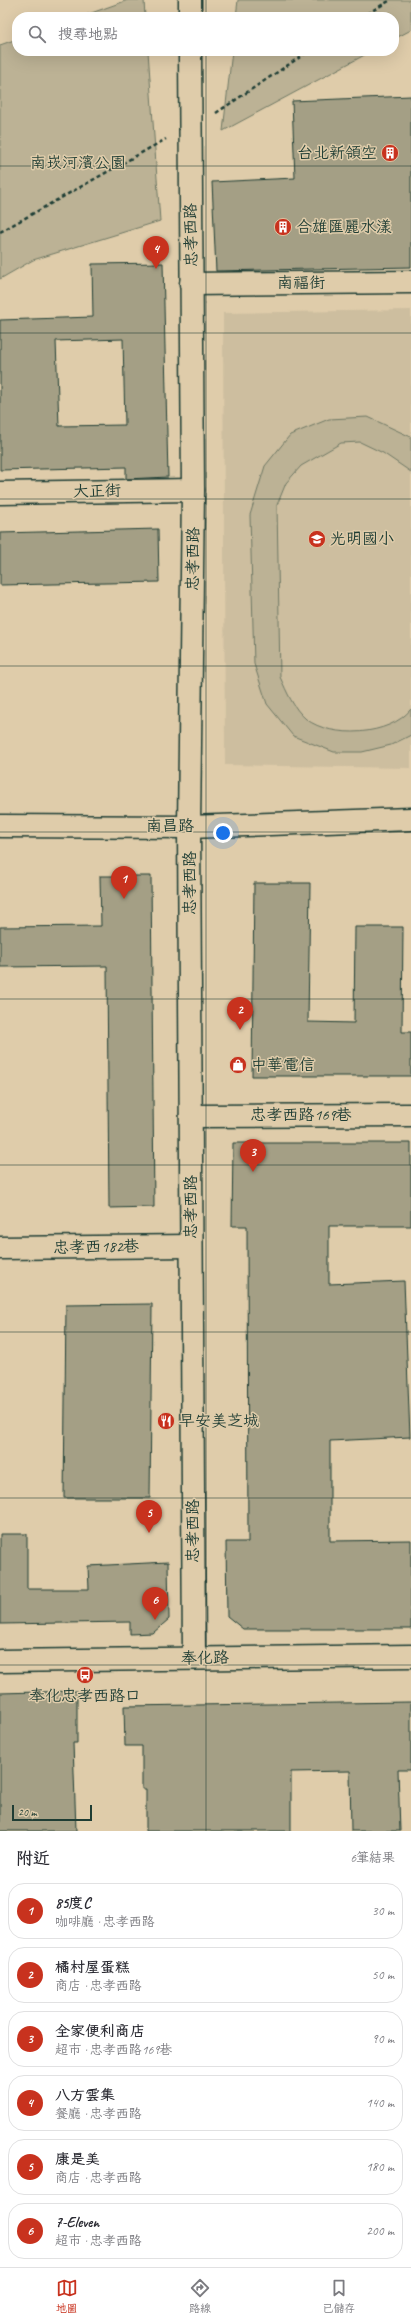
<!DOCTYPE html>
<html lang="zh-TW">
<head>
<meta charset="utf-8">
<style>
  body { margin:0; font-family:Caveat,"LXGW WenKai TC",sans-serif; background:#f7f7f7; color:#2b2b33 }
  .scale { position:absolute; left:12px; bottom:10px; width:80px; box-sizing:border-box; padding-left:4px; border:2px solid #1f3d34; border-top:0; font-size:11px; line-height:14px; white-space:nowrap; color:#1f3d34; -webkit-text-stroke:3px #dfccaa; paint-order:stroke }
  .you { position:absolute; left:223px; top:833px; width:14px; height:14px; margin:-10px; border:3px solid #fff; border-radius:50%; background:#1a73e8; box-shadow:0 0 0 6px #1a73e833 }
  .badge { display:grid; place-items:center; width:26px; height:26px; border-radius:50%; background:#c8321e; color:#fff; font-size:13px; font-weight:700 }
  .pin { position:absolute; translate:-50% -33px; filter:drop-shadow(0 1px 2px #0008) }
  .pin::after { content:''; position:absolute; top:21px; width:14px; height:12px; background:inherit; clip-path:polygon(0 0,100% 0,50% 100%) }
  .list { margin:0; padding:0; list-style:none }
  h2 { display:flex; justify-content:space-between; align-items:center; height:52px; margin:0; padding:0 16px; font-size:17px }
  h2 small { font-size:13px; font-weight:400; color:#7c7c81 }
  .list li { display:grid; grid-template-columns:26px 1fr auto; gap:12px; align-items:center; box-sizing:border-box; height:56px; margin:0 8px 8px; padding:0 8px; border:1px solid #e1e1e2; border-radius:16px }
  .list b { display:block; font-size:15px; white-space:nowrap }
  .list p { margin:0; font-size:13px; white-space:nowrap; color:#7c7c81 }
  .list em { font-size:13px; font-style:normal; color:#7c7c81 }
  .icon { flex:none; width:22px; height:22px; fill:none; stroke:currentColor; stroke-width:2; stroke-linecap:round; stroke-linejoin:round }
  .map { position:relative; flex:none; width:411px; height:1831px; overflow:hidden }
  .search { position:absolute; background:#fff; box-shadow:0 4px 16px #0002; left:12px; right:12px; top:12px; height:44px; display:flex; align-items:center; gap:10px; box-sizing:border-box; padding:0 14px; border-radius:16px; color:#7c7c81; font-size:15px }
  .sheet { height:436px; background:#fff }
  nav { display:flex; justify-content:space-around; align-items:center; box-sizing:border-box; height:56px; border-top:1px solid #e1e1e2; background:#fff; font-size:11px; color:#7c7c81 }
  nav a { display:grid; justify-items:center; gap:2px }
  nav .on { color:#c8321e }
  .map>svg:first-child { display:block }
  .built { fill:#cdbe9f }
  .green { fill:#bcb295; stroke:#6e7864 }
  .building { fill:#a49f85; stroke:#1f3d34; fill-rule:evenodd }
  .lines { fill:none; stroke-linecap:round; stroke-linejoin:round }
  .minor-casing { stroke:#1f3d34; stroke-width:25 }
  .path { stroke:#1f3d34; stroke-width:2.5; stroke-dasharray:4 3; stroke-linecap:butt }
  .minor { stroke:#dfccaa; stroke-width:22 }
  .grid { fill:none; stroke:#1f3d34; stroke-width:1; stroke-opacity:0.55 }
  .labels { text-anchor:middle; dominant-baseline:central; stroke-width:3; stroke-linejoin:round; paint-order:stroke }
  .poi-label { font-size:16px; fill:#1f3d34; stroke:#dfccaa; text-anchor:start }
  .park-label { font-size:16px; fill:#274339; stroke:#dfccaa }
  .street-label { font-size:16px; fill:#1f3d34; stroke:#dfccaa }
</style>
</head>
<body>
<div class="map">
<svg width="411" height="1831" viewBox="0 0 411 1831">
  <rect width="100%" height="100%" fill="#dfccaa"/>
  <filter id="ink" filterUnits="userSpaceOnUse"><feTurbulence type="fractalNoise" baseFrequency=".025" numOctaves="2"/><feDisplacementMap in="SourceGraphic" scale="8" xChannelSelector="R" yChannelSelector="G"/><feConvolveMatrix kernelMatrix="1 2 1 2 8 2 1 2 1" color-interpolation-filters="sRGB"/></filter>
  <g filter="url(#ink)">
    <polygon class="built" points="411,310 411,768 225,765 223,313"/>
    <g class="green">
      <polygon points="128,0 144,0 145,17 80,17"/>
      <polygon points="238,0 411,0 411,30 394,39 394,17 236,17"/>
      <polygon points="17,39 17,51 148,51 160,221 33,260 0,279 0,45"/>
      <polygon points="232,51 372,51 223,131"/>
      <path d="M368 417 411 437V472L383 453 360 442 341 443 301 466 286 483 277 505 280 677C287 692 293 708 306 719 332 739 390 736 411 709V735L391 745 362 752H334L293 736 267 704 254 664 250 515 265 466 290 435 329 419Z"/>
    </g>
    <g class="building">
      <polygon points="411,96 411,267 216,271 212,182 295,178 292,101"/>
      <path d="M163 263 168 477 126 479V467L0 470V320L93 317 92 264ZM123 339 125 425 59 426 56 341Z"/>
      <polygon points="158,529 159,582 0,585 0,533"/>
      <polygon points="100,876 151,876 154,1207 109,1208 107,966 0,967 0,927 101,926"/>
      <polygon points="254,883 310,883 308,1022 354,1023 355,927 403,927 402,1032 411,1032 411,1076 252,1076"/>
      <polygon points="233,1143 411,1143 411,1226 329,1226 329,1284 404,1281 410,1437 330,1441 330,1541 411,1540 411,1629 243,1629 227,1616 226,1542 248,1542 247,1226 232,1226"/>
      <polygon points="152,1304 150,1498 64,1498 66,1305"/>
      <polygon points="0,1534 27,1534 27,1589 89,1589 88,1566 168,1562 169,1619 153,1633 130,1634 130,1622 0,1624"/>
      <polygon points="77,1691 77,1743 73,1743 76,1831 0,1831 0,1693"/>
      <polygon points="411,1702 411,1770 398,1770 400,1831 351,1831 350,1771 291,1772 291,1831 146,1831 146,1789 142,1789 142,1746 125,1746 124,1706"/>
    </g>
    <g class="lines">
      <defs>
        <g id="minor">
          <polyline points="190,17 190,0"/>
          <polyline points="190,51 193,490 189,827 194,1658"/>
          <polyline points="191,284 411,282"/>
          <polyline points="0,493 193,490"/>
          <polyline points="0,826 189,827 411,819"/>
          <polyline points="191,1116 411,1115"/>
          <polyline points="0,1248 191,1246"/>
          <polyline points="0,1661 411,1656"/>
        </g>
      </defs>
      <use href="#minor" class="minor-casing"/>
      <g class="path">
        <polyline points="361,17 391,0"/>
        <polyline points="216,113 309,51"/>
        <polyline points="0,232 166,139"/>
      </g>
      <use href="#minor" class="minor"/>
    </g>
  </g>
  <path class="grid" d="M206 0V17M206 51V1831M0 166H411M0 333H411M0 499H411M0 666H411M0 832H411M0 999H411M0 1165H411M0 1332H411M0 1498H411M0 1665H411"/>
  <defs>
    <symbol id="building-disc" viewBox="-11 -11 22 22"><circle r="9.5" fill="#c8321e" stroke="#dfccaa"/><path d="M-4-6H4V6H1V3H-1V6H-4ZM-2.5-4.3h1.7v1.8h-1.7ZM.8-4.3h1.7v1.8H.8ZM-2.5-1h1.7V.8h-1.7ZM.8-1h1.7V.8H.8Z" fill="#fff"/></symbol>
    <symbol id="school-disc" viewBox="-11 -11 22 22"><circle r="9.5" fill="#c8321e" stroke="#dfccaa"/><path d="M0-5L7-2L0 1L-7-2ZM-4 1L0 2.5L4 1V4Q0 6-4 4Z" fill="#fff"/></symbol>
    <symbol id="shop-disc" viewBox="-11 -11 22 22"><circle r="9.5" fill="#c8321e" stroke="#dfccaa"/><path d="M-5-2.5h2.3a2.7 3.5 0 0 1 5.4 0H5L5.5 6h-11ZM-1.5-2.5h3a1.5 2.3 0 0 0-3 0Z" fill="#fff"/></symbol>
    <symbol id="restaurant-disc" viewBox="-11 -11 22 22"><circle r="9.5" fill="#c8321e" stroke="#dfccaa"/><path d="M-5-6h1v4h1v-4h1v4h1v-4h1v5L-1.5 .5V6h-2V.5L-5-1ZM5-6V6H3V1.5H1.5Q1.5-4 5-6Z" fill="#fff"/></symbol>
    <symbol id="bus-disc" viewBox="-11 -11 22 22"><circle r="9.5" fill="#c8321e" stroke="#dfccaa"/><path d="M-5-6H5V4H4V6H2V4H-2V6H-4V4H-5ZM-3.5-4V0h7V-4ZM-3.5 1.2v1.5H-2V1.2ZM2 1.2v1.5H3.5V1.2Z" fill="#fff"/></symbol>
  </defs>
  <g fill-rule="evenodd">
    <use href="#building-disc" x="380" y="143" width="20" height="20"/>
    <use href="#building-disc" x="273" y="217" width="20" height="20"/>
    <use href="#school-disc" x="307" y="529" width="20" height="20"/>
    <use href="#shop-disc" x="228" y="1055" width="20" height="20"/>
    <use href="#restaurant-disc" x="156" y="1411" width="20" height="20"/>
    <use href="#bus-disc" x="75" y="1665" width="20" height="20"/>
  </g>
  <g class="labels">
    <g class="poi-label">
      <text x="377" y="153" text-anchor="end">台北新領空</text>
      <text x="296" y="227">合雄匯麗水漾</text>
      <text x="330" y="539">光明國小</text>
      <text x="251" y="1065">中華電信</text>
      <text x="179" y="1421">早安美芝城</text>
      <text x="85" y="1696" text-anchor="middle">奉化忠孝西路口</text>
    </g>
    <g class="park-label">
      <text x="78" y="163">南崁河濱公園</text>
    </g>
    <g class="street-label">
      <text transform="translate(191 235) rotate(-91)">忠孝西路</text>
      <text x="301" y="283">南福街</text>
      <text transform="translate(97 491) rotate(-1)">大正街</text>
      <text transform="translate(193 559) rotate(-89)">忠孝西路</text>
      <text x="170" y="826">南昌路</text>
      <text transform="translate(190 883) rotate(-90)">忠孝西路</text>
      <text x="301" y="1115">忠孝西路169巷</text>
      <text transform="translate(191 1207) rotate(-90)">忠孝西路</text>
      <text transform="translate(96 1247) rotate(-1)">忠孝西182巷</text>
      <text transform="translate(193 1531) rotate(-90)">忠孝西路</text>
      <text transform="translate(205 1658) rotate(-1)">奉化路</text>
    </g>
  </g>
</svg>
<div class="scale">20 m</div>
<div class="you"></div>
<div class="pin badge" style="left:124px;top:899px">1</div>
<div class="pin badge" style="left:240px;top:1030px">2</div>
<div class="pin badge" style="left:253px;top:1172px">3</div>
<div class="pin badge" style="left:156px;top:269px">4</div>
<div class="pin badge" style="left:149px;top:1533px">5</div>
<div class="pin badge" style="left:155px;top:1620px">6</div>
<div class="search"><svg class="icon" aria-label="search" viewBox="0 0 24 24"><circle cx="10" cy="10" r="6"/><path d="M15 15l6 6"/></svg>搜尋地點</div>
</div>
<section class="sheet">
<h2>附近<small>6筆結果</small></h2>
<ul class="list">
<li><span class="badge">1</span><div><b>85度C</b><p>咖啡廳 · 忠孝西路</p></div><em>30 m</em></li>
<li><span class="badge">2</span><div><b>橘村屋蛋糕</b><p>商店 · 忠孝西路</p></div><em>50 m</em></li>
<li><span class="badge">3</span><div><b>全家便利商店</b><p>超市 · 忠孝西路169巷</p></div><em>90 m</em></li>
<li><span class="badge">4</span><div><b>八方雲集</b><p>餐廳 · 忠孝西路</p></div><em>140 m</em></li>
<li><span class="badge">5</span><div><b>康是美</b><p>商店 · 忠孝西路</p></div><em>180 m</em></li>
<li><span class="badge">6</span><div><b>7-Eleven</b><p>超市 · 忠孝西路</p></div><em>200 m</em></li>
</ul>
</section>
<nav>
<a class="on"><svg class="icon" aria-label="map" viewBox="0 0 24 24"><path d="M3 6l6-2 6 2 6-2v14l-6 2-6-2-6 2zM9 4v14M15 6v14"/></svg>地圖</a>
<a><svg class="icon" aria-label="directions" viewBox="0 0 24 24"><path d="M12 3l9 9-9 9-9-9zM9 14v-3h6M13 9l2 2-2 2"/></svg>路線</a>
<a><svg class="icon" aria-label="saved" viewBox="0 0 24 24"><path d="M7 4h10v16l-5-4-5 4z"/></svg>已儲存</a>
</nav>
</body>
</html>
